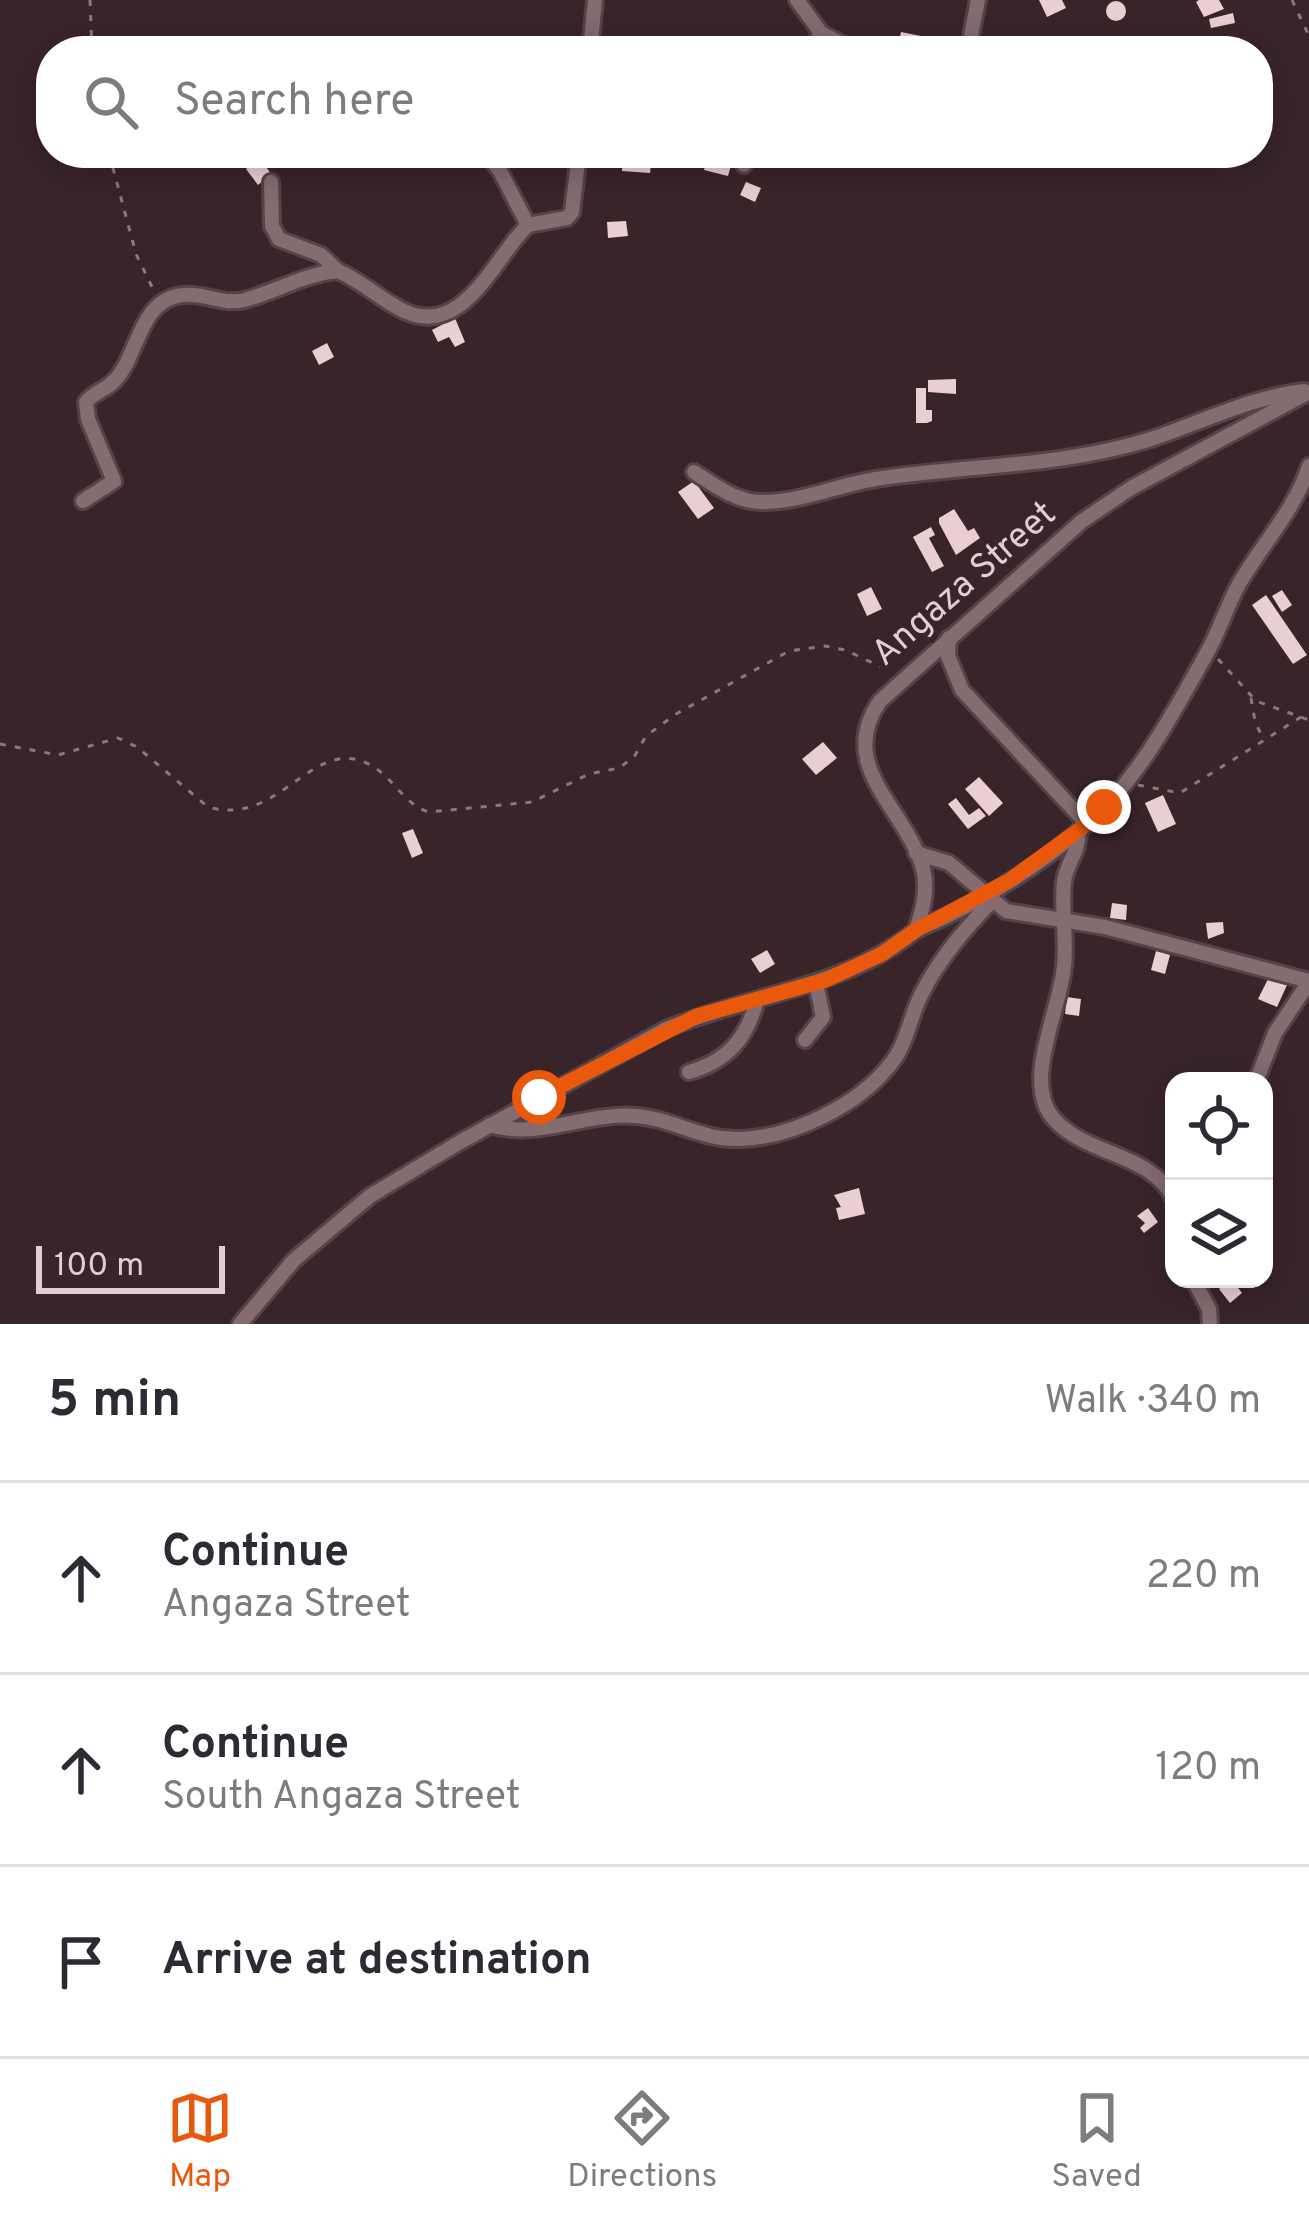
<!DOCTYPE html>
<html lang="en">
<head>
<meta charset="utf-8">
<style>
  body { margin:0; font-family:Overpass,sans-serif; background:#f7f7f7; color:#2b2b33 }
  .controls { position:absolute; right:36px; bottom:36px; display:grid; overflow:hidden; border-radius:24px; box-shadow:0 6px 30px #0003 }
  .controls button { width:108px; height:108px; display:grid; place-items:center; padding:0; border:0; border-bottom:3px solid #e1e1e2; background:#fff; color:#2b2b33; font:60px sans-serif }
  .scale { position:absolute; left:36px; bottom:30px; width:189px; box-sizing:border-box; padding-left:12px; border:6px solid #ddcfd2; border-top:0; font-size:33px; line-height:42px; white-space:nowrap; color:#ddcfd2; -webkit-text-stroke:9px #392429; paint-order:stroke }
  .stop { position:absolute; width:36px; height:36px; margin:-27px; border:9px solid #ea580c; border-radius:50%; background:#fff }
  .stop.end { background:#ea580c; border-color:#fff; box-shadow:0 3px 12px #0008 }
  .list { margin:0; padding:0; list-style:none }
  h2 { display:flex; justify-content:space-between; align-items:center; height:156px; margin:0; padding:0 48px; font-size:51px }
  h2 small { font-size:39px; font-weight:400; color:#7c7c81 }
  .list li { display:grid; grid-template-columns:78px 1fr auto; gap:36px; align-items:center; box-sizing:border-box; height:192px; padding:0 48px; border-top:3px solid #e1e1e2 }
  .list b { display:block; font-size:45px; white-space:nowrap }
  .list p { margin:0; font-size:39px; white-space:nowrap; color:#7c7c81 }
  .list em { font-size:39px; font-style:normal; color:#7c7c81 }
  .icon { flex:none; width:66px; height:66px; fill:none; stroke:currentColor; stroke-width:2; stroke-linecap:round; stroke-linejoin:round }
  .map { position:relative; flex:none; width:1309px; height:1324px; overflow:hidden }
  .search { position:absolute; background:#fff; box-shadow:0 6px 30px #0003; left:36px; right:36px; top:36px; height:132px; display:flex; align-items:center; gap:30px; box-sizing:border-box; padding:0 42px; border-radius:48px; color:#7c7c81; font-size:45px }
  .sheet { height:732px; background:#fff }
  nav { display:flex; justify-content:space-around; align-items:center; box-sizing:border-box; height:168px; border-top:3px solid #e1e1e2; background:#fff; font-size:33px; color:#7c7c81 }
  nav a { display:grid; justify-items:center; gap:6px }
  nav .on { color:#ea580c }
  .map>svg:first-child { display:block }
  .building { fill:#e9ced3 }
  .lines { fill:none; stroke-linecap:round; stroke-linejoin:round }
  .minor-casing { stroke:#544348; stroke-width:20 }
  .path { stroke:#89787c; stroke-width:3; stroke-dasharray:6 9; stroke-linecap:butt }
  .minor { stroke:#846c71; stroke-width:14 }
  .route { stroke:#ea580c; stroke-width:15 }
  .labels { text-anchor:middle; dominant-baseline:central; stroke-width:12; stroke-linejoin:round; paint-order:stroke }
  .street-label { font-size:36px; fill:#ddcfd2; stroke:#392429 }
</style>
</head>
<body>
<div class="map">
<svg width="1309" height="1324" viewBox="0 0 1309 1324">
  <rect width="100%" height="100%" fill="#392429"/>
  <g class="building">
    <polygon points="1039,0 1062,0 1066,8 1047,17"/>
    <polygon points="1199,0 1219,0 1224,9 1204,17 1196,2"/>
    <circle cx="1116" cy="11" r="10"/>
    <polygon points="1233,13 1235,23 1211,28 1209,19"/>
    <polygon points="901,32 941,40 939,51 897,49"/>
    <polygon points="623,153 652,155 650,173 622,171"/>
    <polygon points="709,153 727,153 725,160 732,162 728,176 704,170"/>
    <polygon points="260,158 271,174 258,185 246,169"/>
    <polygon points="746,182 761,188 755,202 740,195"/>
    <polygon points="626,221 628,236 608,238 607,222"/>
    <polygon points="455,318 465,342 455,347 449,337 438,342 432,330"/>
    <polygon points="327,343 334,357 319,365 312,351"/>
    <polygon points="956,379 956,394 928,392 928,380"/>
    <polygon points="916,388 926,388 926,410 932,410 932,421 927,423 916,423"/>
    <polygon points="694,481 714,508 698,519 678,492"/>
    <polygon points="954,509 968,531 974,528 980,538 956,555 939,523 939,518"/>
    <polygon points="931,527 935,535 929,538 944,566 932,572 913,537"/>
    <polygon points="871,587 882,609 867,616 857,594"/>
    <polygon points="1282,590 1292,605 1282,612 1272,596"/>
    <polygon points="1266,595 1307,655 1293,664 1252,605"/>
    <polygon points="823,742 837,758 816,775 802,759"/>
    <polygon points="979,777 1003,803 989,816 965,789"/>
    <polygon points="1163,795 1176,824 1158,832 1145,803"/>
    <polygon points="956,798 969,815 979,808 986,816 968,829 948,804"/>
    <polygon points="413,829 423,853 412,858 402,833"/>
    <polygon points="1112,903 1127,905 1126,920 1110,918"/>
    <polygon points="1223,922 1224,933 1208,939 1206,923"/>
    <polygon points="767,950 775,964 760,973 751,959"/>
    <polygon points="1156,951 1170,955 1165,974 1151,970"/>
    <polygon points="1269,977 1287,985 1277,1007 1258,999"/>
    <polygon points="1067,997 1081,999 1079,1016 1065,1014"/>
    <polygon points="859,1188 865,1214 839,1220 836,1208 841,1207 834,1195"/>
    <polygon points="1148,1208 1158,1222 1144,1233 1140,1228 1145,1223 1137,1216"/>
    <polygon points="1232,1280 1242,1293 1230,1303 1219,1289"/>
  </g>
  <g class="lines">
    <defs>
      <g id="minor">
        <polyline points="797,0 821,33 855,51"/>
        <polyline points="590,51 595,0"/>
        <polyline points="811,51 821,33"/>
        <polyline points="968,51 978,0"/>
        <polyline points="486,153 500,171 528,225"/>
        <polyline points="898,157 901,153"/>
        <polyline points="744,165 751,153"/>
        <polyline points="271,182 272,226 279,239 321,255 338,271"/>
        <path d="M694 472C714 485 735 501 760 502 800 503 837 485 876 479 966 465 1060 467 1148 440 1201 423 1247 398 1304 391"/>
        <path d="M83 501 114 481 88 419 86 402C94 392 106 390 115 380 139 355 139 299 183 295 205 292 225 307 248 299 279 290 305 274 338 271 362 281 381 300 404 311 464 339 495 256 528 225L567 218 572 212 579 153"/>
        <polyline points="949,638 948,656 962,690 1087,824"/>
        <path d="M1079 830C1079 854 1066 863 1064 882 1061 910 1067 938 1064 966 1061 1008 1022 1081 1053 1118 1085 1156 1151 1152 1174 1199"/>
        <polyline points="916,853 949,863 1006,911 1105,927 1309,981"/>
        <path d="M916 930C977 904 1037 868 1087 824 1139 779 1175 710 1208 651 1220 629 1227 606 1239 584 1262 544 1295 510 1309 466"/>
        <polyline points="805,1040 823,1017 816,983"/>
        <path d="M689 1072C728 1061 747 1038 757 1000"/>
        <polyline points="1259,1074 1275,1033 1309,982"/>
        <path d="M490 1125C537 1140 587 1112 635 1116 672 1118 702 1141 741 1139 793 1137 860 1105 892 1062 907 1043 910 1017 921 995 939 959 964 930 992 901"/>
        <polyline points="1193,1279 1209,1309 1210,1324"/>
        <path d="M240 1324 294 1260 370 1196 460 1142 666 1029C749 994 844 989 916 930 923 909 929 887 922 865 902 805 836 765 880 701L1082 521 1131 488 1309 392"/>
      </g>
    </defs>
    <use href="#minor" class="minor-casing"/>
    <g class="path">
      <polyline points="90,0 92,51"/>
      <polyline points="1292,0 1309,36"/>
      <polyline points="109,153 136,254 154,291"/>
      <polyline points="1218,659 1256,701 1309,720"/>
      <polyline points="1251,698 1255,721 1263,739"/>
      <path d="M0 744 58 755 118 738 137 747 208 807C274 826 305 751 354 759 389 765 401 805 429 812L532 802 589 774 619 768 634 757 646 736 676 714 789 651 825 646 845 650 890 671"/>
      <polyline points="1138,785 1180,793 1309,712"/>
    </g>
    <use href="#minor" class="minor"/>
  </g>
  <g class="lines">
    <polyline class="route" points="539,1097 697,1016 826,980 882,954 916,930 1010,880 1087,824 1104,807"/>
  </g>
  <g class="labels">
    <g class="street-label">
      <text transform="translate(965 585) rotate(-41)">Angaza Street</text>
    </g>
  </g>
</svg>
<div class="controls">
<button><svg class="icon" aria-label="locate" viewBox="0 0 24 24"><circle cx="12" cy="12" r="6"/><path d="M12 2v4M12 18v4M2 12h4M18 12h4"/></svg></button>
<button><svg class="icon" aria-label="layers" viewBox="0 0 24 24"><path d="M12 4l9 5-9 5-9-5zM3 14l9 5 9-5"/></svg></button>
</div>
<div class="scale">100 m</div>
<div class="stop" style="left:539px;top:1097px"></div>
<div class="stop end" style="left:1104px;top:807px"></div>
<div class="search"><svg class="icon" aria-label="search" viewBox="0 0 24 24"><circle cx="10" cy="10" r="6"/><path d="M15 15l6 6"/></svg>Search here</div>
</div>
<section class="sheet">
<h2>5 min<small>Walk · 340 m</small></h2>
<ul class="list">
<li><svg class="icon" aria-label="ahead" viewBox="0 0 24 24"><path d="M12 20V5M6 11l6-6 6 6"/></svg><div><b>Continue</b><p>Angaza Street</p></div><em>220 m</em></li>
<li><svg class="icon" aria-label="ahead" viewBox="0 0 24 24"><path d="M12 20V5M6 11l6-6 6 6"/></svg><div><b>Continue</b><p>South Angaza Street</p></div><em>120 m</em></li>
<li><svg class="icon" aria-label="arrive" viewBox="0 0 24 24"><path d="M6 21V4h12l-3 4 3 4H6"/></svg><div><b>Arrive at destination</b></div></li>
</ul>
</section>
<nav>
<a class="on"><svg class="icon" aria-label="map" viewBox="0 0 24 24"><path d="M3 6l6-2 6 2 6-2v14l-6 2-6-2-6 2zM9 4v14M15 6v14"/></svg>Map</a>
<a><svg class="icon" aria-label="directions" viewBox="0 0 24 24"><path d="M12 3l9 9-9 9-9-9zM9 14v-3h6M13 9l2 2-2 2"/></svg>Directions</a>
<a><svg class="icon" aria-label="saved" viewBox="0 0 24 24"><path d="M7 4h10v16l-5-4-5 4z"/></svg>Saved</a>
</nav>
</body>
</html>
